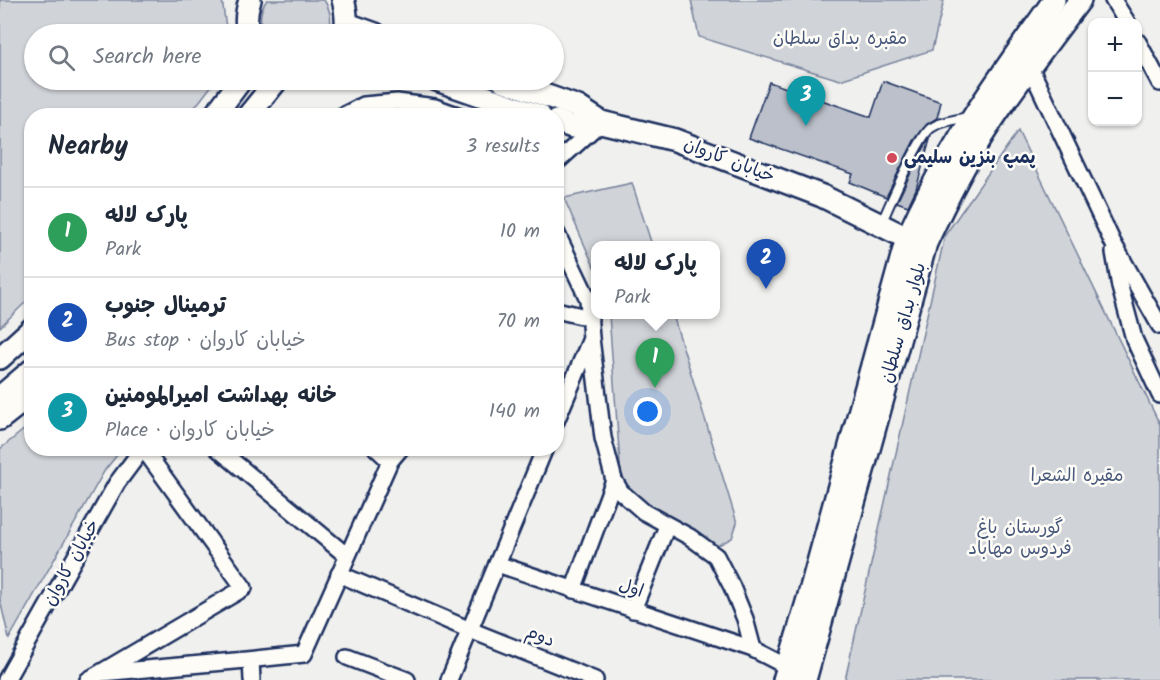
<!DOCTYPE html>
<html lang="en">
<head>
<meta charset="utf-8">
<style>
  body { margin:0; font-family:Kalam,"Playpen Sans Arabic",sans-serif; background:#f2f2f3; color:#1f2937 }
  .controls { position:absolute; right:18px; top:18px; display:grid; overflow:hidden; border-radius:12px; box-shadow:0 2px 4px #0004 }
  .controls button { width:54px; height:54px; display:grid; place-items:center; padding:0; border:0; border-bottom:2px solid #e0e1e3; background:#fff; color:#1f2937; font:30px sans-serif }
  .you { position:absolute; left:648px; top:412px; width:21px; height:21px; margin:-15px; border:4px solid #fff; border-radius:50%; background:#1a73e8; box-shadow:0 0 0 9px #1a73e833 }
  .badge { display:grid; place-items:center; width:39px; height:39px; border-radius:50%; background:#d93025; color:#fff; font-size:20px; font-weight:700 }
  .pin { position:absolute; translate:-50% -50px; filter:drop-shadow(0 2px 3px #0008) }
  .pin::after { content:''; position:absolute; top:32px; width:21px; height:18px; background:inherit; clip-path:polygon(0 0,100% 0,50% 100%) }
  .popup { position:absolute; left:591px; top:241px; width:129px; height:78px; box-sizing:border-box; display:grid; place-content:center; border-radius:12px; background:#fff; filter:drop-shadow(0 2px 4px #0005); font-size:20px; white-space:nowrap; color:#747a83 }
  .popup b { font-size:22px; color:#1f2937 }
  .popup::after { content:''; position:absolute; left:50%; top:100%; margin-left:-12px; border:12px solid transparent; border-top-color:#fff }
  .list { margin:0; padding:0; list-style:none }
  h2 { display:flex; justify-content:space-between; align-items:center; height:78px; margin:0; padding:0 24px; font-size:26px }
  h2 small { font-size:20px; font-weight:400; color:#747a83 }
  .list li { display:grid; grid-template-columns:39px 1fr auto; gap:18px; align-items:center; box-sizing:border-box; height:90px; padding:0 24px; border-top:2px solid #e0e1e3 }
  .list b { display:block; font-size:22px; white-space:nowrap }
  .list p { margin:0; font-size:20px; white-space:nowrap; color:#747a83 }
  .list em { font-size:20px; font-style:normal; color:#747a83 }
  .icon { flex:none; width:33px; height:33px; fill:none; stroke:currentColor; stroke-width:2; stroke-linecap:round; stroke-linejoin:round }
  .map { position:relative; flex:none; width:1160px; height:680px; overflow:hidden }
  .search { position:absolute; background:#fff; box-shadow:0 2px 4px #0004; left:24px; top:24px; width:540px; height:66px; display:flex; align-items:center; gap:15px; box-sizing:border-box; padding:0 21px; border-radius:33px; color:#747a83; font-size:22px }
  .panel { position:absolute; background:#fff; box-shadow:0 2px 4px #0004; left:24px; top:108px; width:540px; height:348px; border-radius:24px }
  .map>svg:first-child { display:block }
  .green { fill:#d0d3d8; stroke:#76819b; stroke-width:1.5 }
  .building { fill:#bbc0ca; stroke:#1b2f5e; stroke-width:1.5 }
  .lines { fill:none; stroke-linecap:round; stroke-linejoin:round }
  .lane-casing { stroke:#1b2f5e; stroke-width:12 }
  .street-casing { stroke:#1b2f5e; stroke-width:20 }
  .secondary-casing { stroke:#1b2f5e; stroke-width:26 }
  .lane { stroke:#fdfcf7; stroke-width:8 }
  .street { stroke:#fdfcf7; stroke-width:15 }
  .secondary { stroke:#fdfcf7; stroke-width:21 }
  .poi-dot { fill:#d1495b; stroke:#fdfcf7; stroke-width:2 }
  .labels { text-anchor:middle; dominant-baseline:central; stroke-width:5; stroke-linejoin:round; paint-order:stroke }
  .park-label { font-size:18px; fill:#48587c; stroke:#fdfcf7 }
  .poi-label { font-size:18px; font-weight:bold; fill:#1b2f5e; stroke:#fdfcf7; text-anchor:start }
  .street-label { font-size:18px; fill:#1b2f5e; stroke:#fdfcf7 }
</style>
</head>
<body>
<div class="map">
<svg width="1160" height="680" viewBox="0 0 1160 680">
  <rect width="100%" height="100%" fill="#f0f0ee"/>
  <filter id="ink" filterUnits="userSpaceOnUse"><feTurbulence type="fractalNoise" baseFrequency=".0167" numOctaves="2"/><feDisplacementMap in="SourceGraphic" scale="12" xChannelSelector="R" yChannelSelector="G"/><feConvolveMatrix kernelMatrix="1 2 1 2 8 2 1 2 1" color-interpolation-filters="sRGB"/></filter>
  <g filter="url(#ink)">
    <g class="green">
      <polygon points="0,0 222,0 227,34 34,34 34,80 216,80 189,115 32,116 31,297 0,327"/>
      <path d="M267 0H324C331 11 333 22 328 34H264C259 23 259 10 267 0Z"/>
      <polygon points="691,0 944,0 932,50 840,80 699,37"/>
      <polygon points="1018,131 1160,425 1160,680 845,680 945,235"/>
      <polygon points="632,183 652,245 595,246 595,269 564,198"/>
      <polygon points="609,315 673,315 737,523 732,538 717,546 706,542 633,495 621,477"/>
      <polygon points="31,424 32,448 122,449 105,470 9,639 0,600 0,449"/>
    </g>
    <g class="building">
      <polygon points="883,81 941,102 937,118 927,124 914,141 886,197 850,182 853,174 749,138 769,82 871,117"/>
      <polygon points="931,136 916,189 908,206 897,202 917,160"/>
    </g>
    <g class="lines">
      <defs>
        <path id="lane" d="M881 224C889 206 918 137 931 128 941 121 955 120 967 117"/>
        <g id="street">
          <polyline points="1113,0 1127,22"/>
          <polyline points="1138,42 1160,83"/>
          <polyline points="1030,67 1113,243 1160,326"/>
          <polyline points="342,116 364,105 397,102 435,107 460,116"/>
          <polyline points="556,159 559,160 601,122"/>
          <polyline points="556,232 588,299 591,338 603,438 614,480 621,492 644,512 690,537 716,556 732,587 745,619 753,649 788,667"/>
          <polyline points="1114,252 1120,287 1134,339 1160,395"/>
          <polyline points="556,310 590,318"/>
          <polyline points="556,421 590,341"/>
          <polyline points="217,448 347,556"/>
          <polyline points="376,448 390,461"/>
          <polyline points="497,564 753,649"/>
          <polyline points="339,574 470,630 595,680"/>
          <polyline points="573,590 614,480"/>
          <polyline points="633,610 667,526"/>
          <polyline points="347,657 407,680"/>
          <polyline points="251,660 252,680"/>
          <polyline points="101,673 246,660 304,654 390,461 401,448"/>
          <polyline points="6,680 117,483 143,448"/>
          <polyline points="88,680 244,588 143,448"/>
          <polyline points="449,680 545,448"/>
        </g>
        <g id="secondary">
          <path d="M343 0C347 12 347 22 345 34"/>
          <polyline points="347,24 375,34"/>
          <path d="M248 34C245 22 246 12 250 0"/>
          <polyline points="437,80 540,116"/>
          <polyline points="502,80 578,107 601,122 675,140 822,196 907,238"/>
          <polyline points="214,116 241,80"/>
          <polyline points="248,116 277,80"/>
          <polyline points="556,121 572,127 601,122"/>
          <polyline points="0,358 32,329"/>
          <polyline points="0,397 32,370"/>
          <polyline points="0,419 32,394"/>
          <path d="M784 680 808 599 907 238C921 207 936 177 954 148 984 97 1020 49 1054 0"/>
          <path d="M805 680 926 243C945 202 966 160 991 122 1019 80 1050 40 1080 0"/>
        </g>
      </defs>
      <use href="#lane" class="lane-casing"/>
      <use href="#street" class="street-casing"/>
      <use href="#secondary" class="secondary-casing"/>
      <use href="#lane" class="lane"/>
      <use href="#street" class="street"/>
      <use href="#secondary" class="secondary"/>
    </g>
  </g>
  <circle class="poi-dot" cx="892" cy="158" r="6"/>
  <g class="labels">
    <g class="park-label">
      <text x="840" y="39">مقبره بداق سلطان</text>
      <text x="1077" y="476">مقیره الشعرا</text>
      <text x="1020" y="528">گورستان باغ<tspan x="1020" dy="21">فردوس مهاباد</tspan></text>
    </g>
    <g class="poi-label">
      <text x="904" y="158">پمپ بنزین سلیمی</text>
    </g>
    <g class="street-label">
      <text transform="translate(729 161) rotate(21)">خیابان کاروان</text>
      <text transform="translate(904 323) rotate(-74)">بلوار بداق سلطان</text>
      <text transform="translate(72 563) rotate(-61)">خیابان کاروان</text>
      <text transform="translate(631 589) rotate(19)">اول</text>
      <text transform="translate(540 637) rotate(22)">دوم</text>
    </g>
  </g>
</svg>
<div class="controls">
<button>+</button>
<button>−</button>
</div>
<div class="you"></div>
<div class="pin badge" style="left:655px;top:388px;background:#2e9e5b">1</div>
<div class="popup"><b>پارک لاله</b>Park</div>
<div class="pin badge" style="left:766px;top:289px;background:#1a4fb4">2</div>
<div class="pin badge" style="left:806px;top:126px;background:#0f9aa8">3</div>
<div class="search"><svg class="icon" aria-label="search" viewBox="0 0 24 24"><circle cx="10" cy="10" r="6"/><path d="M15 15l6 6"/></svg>Search here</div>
<section class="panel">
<h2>Nearby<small>3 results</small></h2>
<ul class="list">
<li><span class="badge" style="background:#2e9e5b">1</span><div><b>پارک لاله</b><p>Park</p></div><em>10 m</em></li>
<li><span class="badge" style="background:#1a4fb4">2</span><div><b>ترمینال جنوب</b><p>Bus stop · خیابان کاروان</p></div><em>70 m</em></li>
<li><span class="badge" style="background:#0f9aa8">3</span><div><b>خانه بهداشت امیرالمومنین</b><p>Place · خیابان کاروان</p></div><em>140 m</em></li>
</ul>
</section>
</div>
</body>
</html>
